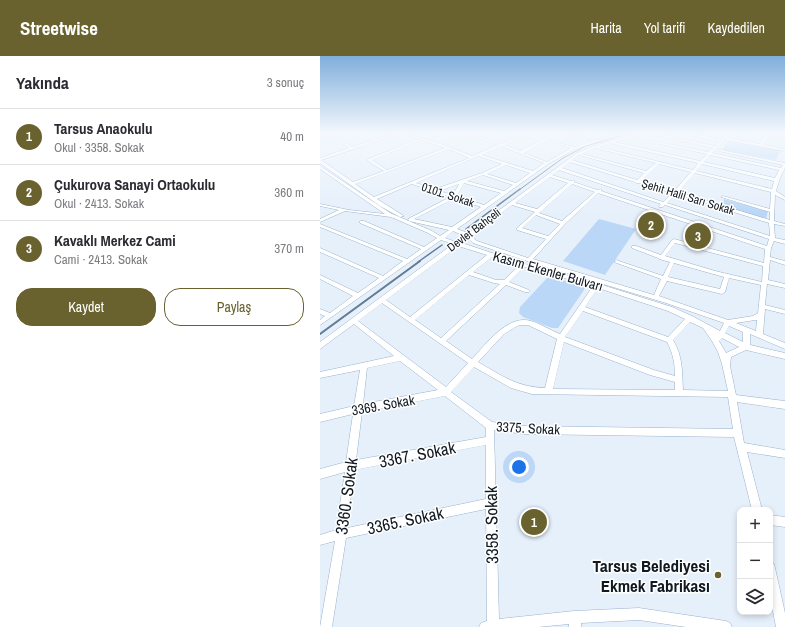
<!DOCTYPE html>
<html lang="tr">
<head>
<meta charset="utf-8">
<style>
  body { margin:0; font-family:"Archivo Narrow",sans-serif; background:#f2f2f3; color:#2b2b33 }
  .controls { position:absolute; right:12px; bottom:12px; display:grid; overflow:hidden; border-radius:8px; box-shadow:0 2px 6px #0003 }
  .controls button { width:36px; height:36px; display:grid; place-items:center; padding:0; border:0; border-bottom:1px solid #e1e1e2; background:#fff; color:#2b2b33; font:20px sans-serif }
  .you { position:absolute; left:199px; top:411px; width:14px; height:14px; margin:-10px; border:3px solid #fff; border-radius:50%; background:#1a73e8; box-shadow:0 0 0 6px #1a73e833 }
  .badge { display:grid; place-items:center; width:26px; height:26px; border-radius:50%; background:#69612e; color:#fff; font-size:13px; font-weight:700 }
  .pin { position:absolute; translate:-50% -50%; border:2px solid #fff; box-shadow:0 1px 4px #0006 }
  .list { margin:0; padding:0; list-style:none }
  h2 { display:flex; justify-content:space-between; align-items:center; height:52px; margin:0; padding:0 16px; font-size:17px }
  h2 small { font-size:13px; font-weight:400; color:#7c7c81 }
  .list li { display:grid; grid-template-columns:26px 1fr auto; gap:12px; align-items:center; box-sizing:border-box; height:56px; padding:0 16px; border-top:1px solid #e1e1e2 }
  .list b { display:block; font-size:15px; white-space:nowrap }
  .list p { margin:0; font-size:13px; white-space:nowrap; color:#7c7c81 }
  .list em { font-size:13px; font-style:normal; color:#7c7c81 }
  .actions { display:flex; gap:8px; padding:12px 16px }
  .actions a { flex:1; padding:9px 0; border:1px solid #69612e; border-radius:16px; text-align:center; font-size:14px; color:#69612e }
  .actions .main { background:#69612e; color:#fff }
  .icon { flex:none; width:22px; height:22px; fill:none; stroke:currentColor; stroke-width:2; stroke-linecap:round; stroke-linejoin:round }
  .map { position:relative; flex:none; width:465px; height:571px; overflow:hidden }
  header { display:flex; align-items:center; gap:24px; box-sizing:border-box; height:56px; padding:0 20px; background:#69612e; color:#fff }
  header strong { font-size:19px }
  nav { display:flex; gap:22px; margin-inline-start:auto; font-size:14px }
  main { display:flex }
  aside { flex:1; background:#fff }
  .map>svg:first-child { display:block }
  .green { fill:#bad7f7 }
  .lines { fill:none; stroke-linecap:round; stroke-linejoin:round }
  .stream-far2 { stroke:#627b96; stroke-width:1 }
  .stream-far1 { stroke:#627b96; stroke-width:1.5 }
  .stream { stroke:#627b96; stroke-width:2 }
  .minor-casing { stroke:#9ab2cc; stroke-width:1 }
  .minor { fill:#fff; fill-rule:evenodd }
  .poi-dot { fill:#69612e; stroke:#fff; stroke-width:1.5 }
  .labels { text-anchor:middle; dominant-baseline:central; stroke-width:3; stroke-linejoin:round; paint-order:stroke }
  .far-street-label { font-size:12px; fill:#111a23; stroke:#fff }
  .street-label { font-size:14px; fill:#111a23; stroke:#fff }
  .near-street-label { font-size:17px; fill:#111a23; stroke:#fff }
  .near-poi-label { font-size:17px; font-weight:bold; fill:#111a23; stroke:#fff; text-anchor:end }
</style>
</head>
<body>
<header>
<strong>Streetwise</strong>
<nav><a>Harita</a><a>Yol tarifi</a><a>Kaydedilen</a></nav>
</header>
<main>
<aside>
<h2>Yakında<small>3 sonuç</small></h2>
<ul class="list">
<li><span class="badge">1</span><div><b>Tarsus Anaokulu</b><p>Okul · 3358. Sokak</p></div><em>40 m</em></li>
<li><span class="badge">2</span><div><b>Çukurova Sanayi Ortaokulu</b><p>Okul · 2413. Sokak</p></div><em>360 m</em></li>
<li><span class="badge">3</span><div><b>Kavaklı Merkez Cami</b><p>Cami · 2413. Sokak</p></div><em>370 m</em></li>
</ul>
<div class="actions"><a class="main">Kaydet</a><a>Paylaş</a></div>
</aside>
<div class="map">
<svg width="465" height="571" viewBox="0 0 465 571">
  <rect width="100%" height="100%" fill="#e6f0fb"/>
  <g class="green">
    <polygon points="409,84 460,94 456,104 402,94"/>
    <polygon points="404,143 448,155 446,163 402,150"/>
    <polygon points="279,163 316,173 285,219 243,205"/>
    <polygon points="229,220 266,231 238,272 232,272 203,261 199,257 200,251"/>
  </g>
  <g class="lines">
    <polyline class="stream-far2" points="199,134 243,102 266,90 307,78"/>
    <g class="stream-far1">
      <polyline points="146,173 200,133"/>
      <polyline points="98,206 122,189"/>
    </g>
    <polyline class="stream" points="0,278 100,205"/>
    <defs>
      <g id="minor">
        <polygon points="6,78 12,78 0,82 0,80"/>
        <path d="M23 78H28L19 82 32 91 73 78H79L1 104 33 126 64 115 48 105V103L99 83 84 78C93 78 101 82 109 84 124 89 138 94 152 100L178 89 145 78H152L181 88 205 78H210L224 83 232 78H237L227 84 254 91 272 85 250 78C259 78 268 84 275 84 284 84 291 78 301 78L255 93 228 108 137 173 148 177 257 97 274 90 315 78H321L314 81 388 96 393 92 331 78H339L395 90 399 86 364 78H372L401 84 405 81 394 78H412L407 82 440 88 446 78H450L443 89 465 93V95L405 84 396 93 465 107V112L460 122 456 135 465 141V144L455 139 454 165 465 168V170L454 168V169L455 182 465 184V188L454 185 451 192 450 201 465 205V209L450 204 448 224 465 228V232L447 228 445 249 465 254V258L445 253 443 278 465 287V293L430 278V289L465 297V303L426 294 411 301 410 310 416 339 465 345V353L417 346 424 387 465 394V402L427 396 442 454H432L414 381 204 378 174 374 179 563 254 555 319 552 406 565 410 567 412 571H366L319 564 261 567V571H249V568L218 571H159L161 567 167 565 166 453 26 482 12 571H0L15 485 0 489V479L16 474 25 416 0 423V413L26 406 33 358 0 366V358L34 350 40 314 0 322V316L74 300 34 268 0 293V286L133 188 121 184 0 269V264L5 260 0 258V253L10 257 33 240 0 223V219L38 237 59 222 0 196V192L63 220 83 205 0 171V168L87 203 101 193 40 167V165H44L104 191 117 182 108 177 71 161 25 155 0 166V163L19 154 0 150V148L29 154 65 158 0 113V110L70 157 112 175 120 180 129 174 89 165 88 163 130 141 92 128 57 143 84 160 80 161 60 150 0 107V102L29 92 15 82ZM206 80 221 84 200 95 185 89ZM310 82H311L387 98 380 105 295 86ZM102 84 125 92 67 114 52 104ZM225 85 251 92 227 106 204 97ZM291 87 293 88 378 107 373 114 279 91ZM181 90 224 107 213 115 162 99ZM275 92 336 107 326 115 262 98ZM129 93 149 102 54 141 35 128ZM394 94 463 109 461 112 392 97ZM259 99 324 117 317 124 252 104ZM390 99 459 114 455 122 384 106ZM158 100 182 108 162 117 115 133 96 127ZM250 106 315 126 316 127H319L352 137 343 146 242 112ZM339 108 371 116 354 135 321 125ZM382 108 454 125 452 133 376 115ZM186 109 210 117 196 127 167 118ZM239 114 341 148 339 150V151H343L345 149 449 183 447 190 281 135V133L277 134 254 126V124L251 125 232 119ZM375 117 451 136 450 153 403 140 401 141 450 156V164L358 136ZM163 119 193 129 184 135 147 125ZM230 121 248 127 217 153 195 147ZM144 127 181 137 164 149 137 140ZM139 128 133 139 119 135ZM252 128 275 136 242 165 219 157ZM278 137 445 193 444 207 354 183 352 184 341 199 316 190H312V192L338 202 339 203 350 206 343 220 299 205 297 204 294 206 341 223 334 239 213 203 245 168ZM356 138 449 167 450 180 347 147ZM135 142 161 151 132 171 94 163ZM192 149 215 156 197 172V174L226 183 208 202 157 185 151 180ZM216 159 240 168 228 180 202 172ZM133 175 144 180 136 186 125 182ZM148 182 153 187 207 205 346 247 404 267 400 275 372 260 352 251 279 228 205 208 142 187ZM355 187 443 210 442 226 395 215 345 200ZM138 190 167 199 90 261 66 244ZM172 201 199 210 184 224H176L153 216ZM354 207 404 221 400 233 348 221ZM204 211 273 230 240 278C230 274 221 268 211 265 188 258 166 288 152 303L126 285 186 229 205 236H209L210 235 209 234 189 226ZM149 219 174 227 180 228 121 282 95 264ZM409 222 441 229 438 257 433 260 408 264 339 240 347 225 402 238 405 236ZM278 232 348 255 365 263 348 281 265 251ZM62 247 148 307 126 331 38 265ZM263 255 347 286C353 297 355 308 355 320L334 314 245 281ZM437 264 436 275 416 267 435 264ZM370 266 383 272 392 285 398 296 402 308 408 335 363 334C362 316 363 300 353 284ZM199 269H208L237 283 225 332C197 331 182 320 158 306L184 278ZM409 270 423 276V286L405 277ZM402 282 419 291 406 297 399 285ZM244 286 330 319 355 326V334L233 333ZM80 305 118 334 43 348 47 312ZM154 311 191 332 212 338 408 341 413 373 204 370 172 366 131 336ZM125 340 166 372V381L36 404 42 356ZM166 389V443L27 472 34 414Z"/>
        <polygon points="450,459 465,461 465,471 450,469"/>
        <polygon points="450,507 454,508 455,512 465,557 465,571 456,571 450,540"/>
      </g>
    </defs>
    <use href="#minor" class="minor-casing"/>
    <use href="#minor" class="minor"/>
  </g>
  <linearGradient id="sky" x2="0" y2="1"><stop stop-color="#80aedb"/><stop offset="0.49" stop-color="#f4f8fd"/><stop offset="1" stop-color="#f4f8fd" stop-opacity="0"/></linearGradient>
  <rect width="465" height="158" fill="url(#sky)"/>
  <circle class="poi-dot" cx="398" cy="519" r="4"/>
  <g class="labels">
    <g class="far-street-label">
      <text transform="translate(128 139) rotate(18)">0101. Sokak</text>
      <text transform="translate(368 141) rotate(17)">Şehit Halil Sarı Sokak</text>
      <text transform="translate(154 174) rotate(-37)">Devlet Bahçeli</text>
    </g>
    <g class="street-label">
      <text transform="translate(228 215) rotate(16)">Kasım Ekenler Bulvarı</text>
      <text transform="translate(63 349) rotate(-10)">3369. Sokak</text>
      <text transform="translate(208 372) rotate(3)">3375. Sokak</text>
    </g>
    <g class="near-street-label">
      <text transform="translate(97 398) rotate(-11)">3367. Sokak</text>
      <text transform="translate(26 440) rotate(-82)">3360. Sokak</text>
      <text transform="translate(85 464) rotate(-12)">3365. Sokak</text>
      <text transform="translate(171 469) rotate(-91)">3358. Sokak</text>
    </g>
    <g class="near-poi-label">
      <text x="390" y="509">Tarsus Belediyesi<tspan x="390" dy="20">Ekmek Fabrikası</tspan></text>
    </g>
  </g>
</svg>
<div class="controls">
<button>+</button>
<button>−</button>
<button><svg class="icon" aria-label="layers" viewBox="0 0 24 24"><path d="M12 4l9 5-9 5-9-5zM3 14l9 5 9-5"/></svg></button>
</div>
<div class="you"></div>
<div class="pin badge" style="left:214px;top:466px">1</div>
<div class="pin badge" style="left:331px;top:169px">2</div>
<div class="pin badge" style="left:378px;top:180px">3</div>
</div>
</main>
</body>
</html>
